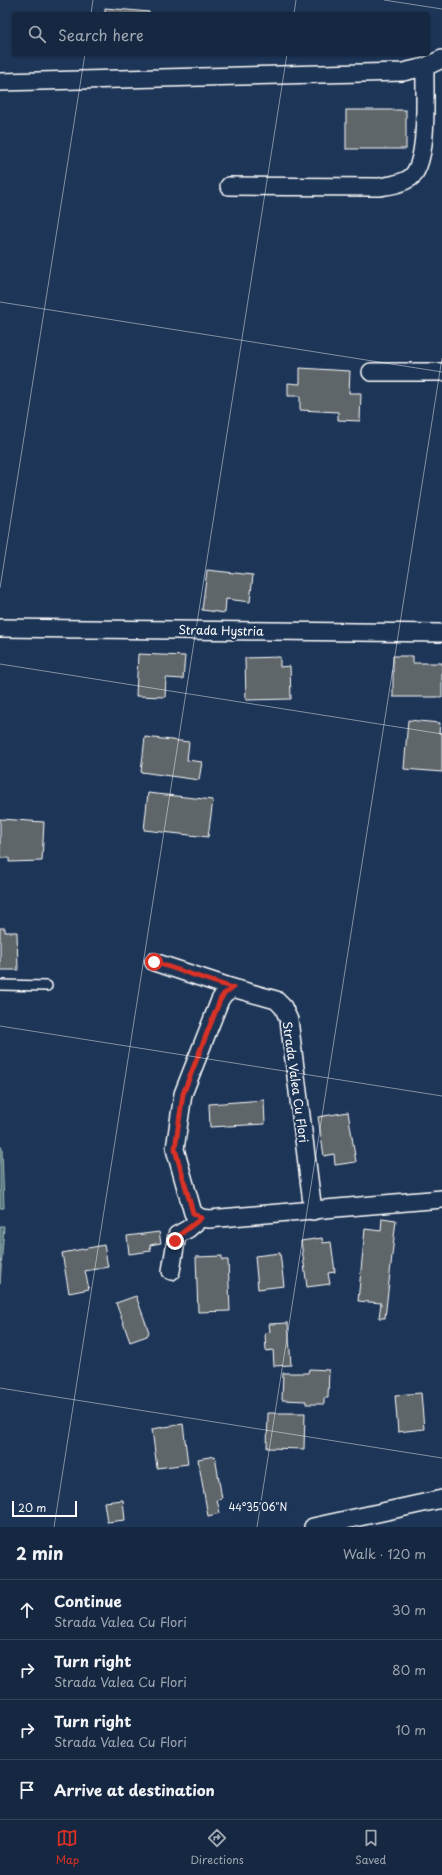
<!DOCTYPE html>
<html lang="en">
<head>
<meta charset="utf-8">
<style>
  body { margin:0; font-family:"Playpen Sans",sans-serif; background:#1f3048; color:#f1f3f6 }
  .scale { position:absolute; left:12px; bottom:10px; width:65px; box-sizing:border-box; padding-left:4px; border:2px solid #fff; border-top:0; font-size:11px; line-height:14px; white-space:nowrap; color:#fff; -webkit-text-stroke:3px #1d3557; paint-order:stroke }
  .stop { position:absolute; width:12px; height:12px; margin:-9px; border:3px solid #d93025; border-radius:50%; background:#fff }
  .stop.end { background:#d93025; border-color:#fff; box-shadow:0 1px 4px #0008 }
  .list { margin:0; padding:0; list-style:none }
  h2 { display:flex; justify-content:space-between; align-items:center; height:52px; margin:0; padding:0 16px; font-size:17px }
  h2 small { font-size:13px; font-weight:400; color:#9ea6b1 }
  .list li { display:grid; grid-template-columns:26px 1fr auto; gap:12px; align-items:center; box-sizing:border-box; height:60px; padding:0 16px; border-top:1px solid #35445a }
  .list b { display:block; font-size:15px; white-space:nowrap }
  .list p { margin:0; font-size:13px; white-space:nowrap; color:#9ea6b1 }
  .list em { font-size:13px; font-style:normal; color:#9ea6b1 }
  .icon { flex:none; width:22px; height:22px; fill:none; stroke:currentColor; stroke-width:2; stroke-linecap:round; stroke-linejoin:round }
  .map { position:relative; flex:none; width:442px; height:1527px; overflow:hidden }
  .search { position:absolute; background:#162841; box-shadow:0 1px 3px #0004; left:12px; right:12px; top:12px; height:44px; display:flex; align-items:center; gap:10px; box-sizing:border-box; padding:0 14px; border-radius:4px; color:#9ea6b1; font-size:15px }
  .sheet { height:292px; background:#162841 }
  nav { display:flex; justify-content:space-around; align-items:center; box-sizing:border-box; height:56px; border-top:1px solid #35445a; background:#162841; font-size:11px; color:#9ea6b1 }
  nav a { display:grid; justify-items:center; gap:2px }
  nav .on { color:#d93025 }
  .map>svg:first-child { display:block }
  .green { fill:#517678; stroke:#a8babc }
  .building { fill:#5f666b; stroke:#fff }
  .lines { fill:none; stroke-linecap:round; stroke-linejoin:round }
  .lane-casing { stroke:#fff; stroke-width:12 }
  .street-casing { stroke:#fff; stroke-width:20 }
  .lane { stroke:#1d3557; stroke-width:9 }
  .street { stroke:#1d3557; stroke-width:17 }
  .route { stroke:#d93025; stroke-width:5 }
  .ticks { fill:none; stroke:#fff; stroke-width:1; stroke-opacity:0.45 }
  .labels { text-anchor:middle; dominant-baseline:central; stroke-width:4; stroke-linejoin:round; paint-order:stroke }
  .street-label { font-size:12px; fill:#fff; stroke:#1d3557 }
  .ticks-label { font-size:10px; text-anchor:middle; fill:#fff; stroke:#1d3557; stroke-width:4; stroke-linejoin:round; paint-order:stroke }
</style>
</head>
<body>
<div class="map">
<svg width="442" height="1527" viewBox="0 0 442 1527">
  <rect width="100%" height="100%" fill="#1d3557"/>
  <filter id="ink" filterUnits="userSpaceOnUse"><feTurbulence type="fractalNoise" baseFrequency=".025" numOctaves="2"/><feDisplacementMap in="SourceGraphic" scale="8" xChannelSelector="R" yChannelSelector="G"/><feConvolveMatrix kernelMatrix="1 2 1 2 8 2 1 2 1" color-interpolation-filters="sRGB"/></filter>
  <g filter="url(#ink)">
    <g class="green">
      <polygon points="0,1147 2,1147 4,1208 0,1208"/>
      <polygon points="0,1226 4,1226 0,1284"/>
    </g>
    <g class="building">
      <polygon points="105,8 149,12 149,14 105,14"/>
      <rect x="346" y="110" width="60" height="39"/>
      <polygon points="300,368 350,371 349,393 361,393 360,421 338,420 338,412 300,410 300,396 288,396 288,383 300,384"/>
      <polygon points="207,570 253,575 250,602 226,599 225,613 202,610"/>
      <polygon points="138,654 185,656 183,679 166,678 165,697 136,696"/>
      <polygon points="393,656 413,656 413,663 442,663 442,697 393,697"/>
      <polygon points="280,657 280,667 290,666 291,699 246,700 245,658"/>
      <polygon points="408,720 440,723 439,733 442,733 442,772 404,769"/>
      <polygon points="145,737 189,742 187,760 202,762 199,780 141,772"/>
      <polygon points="148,793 213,800 208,837 144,830"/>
      <polygon points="0,819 44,822 42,861 9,862 9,858 0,858"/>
      <polygon points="0,928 5,928 5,932 17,932 18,970 0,970"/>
      <polygon points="264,1100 265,1124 210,1127 209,1104"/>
      <polygon points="348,1112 356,1162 335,1165 334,1154 324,1156 318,1117"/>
      <polygon points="382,1218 396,1220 385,1318 379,1318 381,1303 358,1301 365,1229 381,1231"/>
      <polygon points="159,1232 161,1243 150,1245 151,1251 129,1254 127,1236"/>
      <polygon points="322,1238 323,1243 331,1242 335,1272 328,1273 330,1284 307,1287 301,1241"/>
      <polygon points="104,1245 108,1267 85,1271 89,1289 69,1293 62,1253"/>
      <polygon points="280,1253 284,1286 258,1289 255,1256"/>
      <polygon points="222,1256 222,1260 228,1260 230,1311 198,1312 196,1257"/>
      <polygon points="136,1296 149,1332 147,1336 130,1342 116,1303"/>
      <polygon points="288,1323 291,1365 274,1366 273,1350 266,1351 265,1333 270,1332 269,1324"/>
      <polygon points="309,1369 329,1370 328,1398 324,1398 324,1404 306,1404 306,1401 282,1400 283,1373 308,1373"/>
      <polygon points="421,1393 424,1429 398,1432 395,1395"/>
      <polygon points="268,1413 305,1413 304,1449 267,1448"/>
      <polygon points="183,1424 188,1464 157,1468 152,1429"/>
      <polygon points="215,1456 222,1499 217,1500 220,1513 208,1516 198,1459"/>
      <polygon points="123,1500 125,1520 107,1522 104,1502"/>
    </g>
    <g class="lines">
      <defs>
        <polyline id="lane" points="0,985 47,986"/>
        <g id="street">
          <polyline points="0,82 403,72 425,67 442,59"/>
          <path d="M229 186 380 187C391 185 401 184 410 178 430 163 424 91 425 67"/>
          <polyline points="371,372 442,372"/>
          <polyline points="0,628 442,633"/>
          <polyline points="154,962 233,988 276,1000 283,1007 289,1020 313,1211"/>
          <polyline points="233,988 224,994 220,1000 183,1094 175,1149 193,1213 201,1218 209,1219 442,1199"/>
          <polyline points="171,1271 177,1235 188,1229 201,1218"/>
          <polyline points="313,1527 442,1499"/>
        </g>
      </defs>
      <use href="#lane" class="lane-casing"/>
      <use href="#street" class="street-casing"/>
      <use href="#lane" class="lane"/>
      <use href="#street" class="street"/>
    </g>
  </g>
  <g class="lines" filter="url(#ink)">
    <path class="route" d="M154 962 233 988 224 994 220 1000 183 1094 175 1149 193 1213 201 1218C194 1225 179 1233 175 1241"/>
  </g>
  <path class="ticks" d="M384 0 442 9M91 14 93 0M294 14 296 0M0 302 442 372M0 588 85 54M0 664 442 734M0 1026 442 1096M0 1388 442 1458M54 1527 287 54M257 1527 442 358"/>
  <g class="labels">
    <g class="street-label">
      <text transform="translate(221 630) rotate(1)">Strada Hystria</text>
      <text transform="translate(296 1082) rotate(82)">Strada Valea Cu Flori</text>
    </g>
  </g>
  <g class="ticks-label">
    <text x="258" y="1511">44°35'06"N</text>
  </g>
</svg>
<div class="scale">20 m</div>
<div class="stop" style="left:154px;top:962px"></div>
<div class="stop end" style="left:175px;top:1241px"></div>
<div class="search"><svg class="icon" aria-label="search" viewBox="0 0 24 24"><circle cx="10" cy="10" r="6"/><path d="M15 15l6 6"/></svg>Search here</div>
</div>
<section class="sheet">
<h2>2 min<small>Walk · 120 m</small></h2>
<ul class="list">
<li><svg class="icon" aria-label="ahead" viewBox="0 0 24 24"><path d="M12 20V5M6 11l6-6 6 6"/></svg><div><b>Continue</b><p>Strada Valea Cu Flori</p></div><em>30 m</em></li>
<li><svg class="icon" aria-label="right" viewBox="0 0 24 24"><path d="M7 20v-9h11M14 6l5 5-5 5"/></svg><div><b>Turn right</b><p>Strada Valea Cu Flori</p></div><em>80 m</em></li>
<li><svg class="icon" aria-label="right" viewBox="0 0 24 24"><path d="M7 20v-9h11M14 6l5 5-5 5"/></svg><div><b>Turn right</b><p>Strada Valea Cu Flori</p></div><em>10 m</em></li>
<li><svg class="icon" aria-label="arrive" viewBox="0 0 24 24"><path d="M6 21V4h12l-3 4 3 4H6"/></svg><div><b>Arrive at destination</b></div></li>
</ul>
</section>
<nav>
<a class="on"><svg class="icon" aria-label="map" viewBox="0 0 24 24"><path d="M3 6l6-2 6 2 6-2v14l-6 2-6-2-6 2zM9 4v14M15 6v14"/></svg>Map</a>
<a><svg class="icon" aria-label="directions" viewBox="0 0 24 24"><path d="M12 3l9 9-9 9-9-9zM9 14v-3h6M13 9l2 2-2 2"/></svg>Directions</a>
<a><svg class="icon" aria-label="saved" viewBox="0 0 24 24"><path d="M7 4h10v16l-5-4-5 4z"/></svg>Saved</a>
</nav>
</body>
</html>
